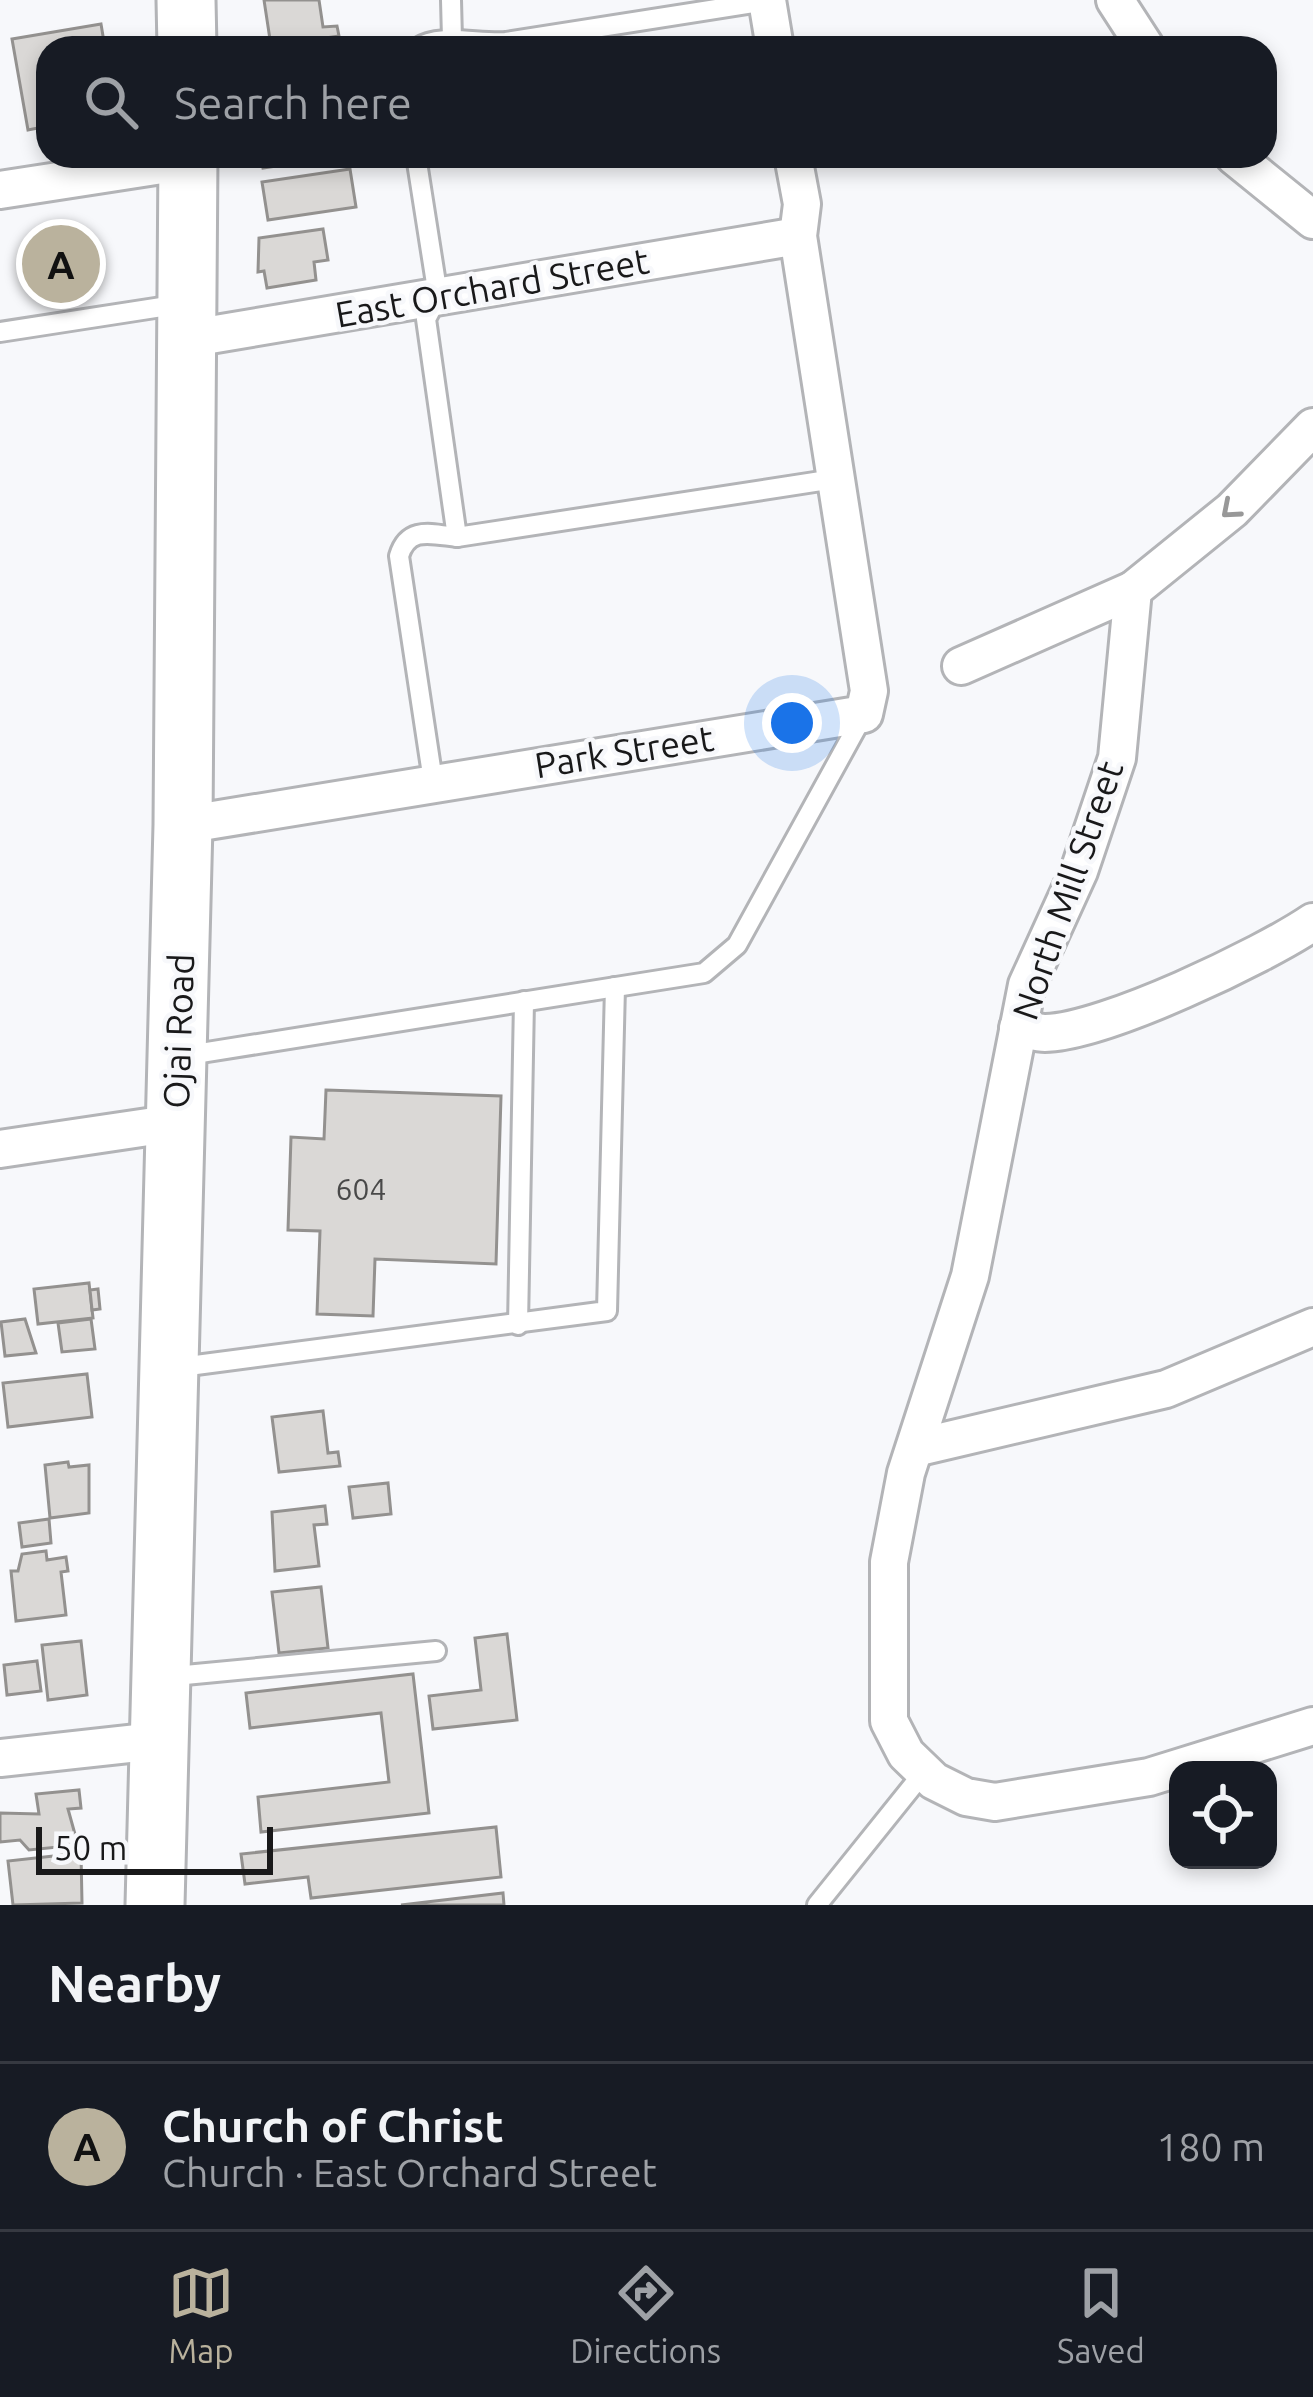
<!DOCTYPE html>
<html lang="en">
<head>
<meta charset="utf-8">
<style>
  body { margin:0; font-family:Ubuntu,sans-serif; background:#20242c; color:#f1f3f6 }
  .controls { position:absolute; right:36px; bottom:36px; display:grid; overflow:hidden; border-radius:24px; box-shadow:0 6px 18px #0003 }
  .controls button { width:108px; height:108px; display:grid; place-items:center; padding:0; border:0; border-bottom:3px solid #363941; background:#171b24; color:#f1f3f6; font:60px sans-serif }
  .scale { position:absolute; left:36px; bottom:30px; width:237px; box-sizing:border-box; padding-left:12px; border:6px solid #19191a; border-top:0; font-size:33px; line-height:42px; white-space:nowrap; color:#19191a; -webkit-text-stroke:9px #f7f8fb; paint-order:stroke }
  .you { position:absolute; left:792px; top:723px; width:42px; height:42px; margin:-30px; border:9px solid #fff; border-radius:50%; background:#1a73e8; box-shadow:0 0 0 18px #1a73e833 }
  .badge { display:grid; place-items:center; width:78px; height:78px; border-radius:50%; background:#bab29d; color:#111; font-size:39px; font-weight:700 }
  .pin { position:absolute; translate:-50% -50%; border:6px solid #fff; box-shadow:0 3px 12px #0006 }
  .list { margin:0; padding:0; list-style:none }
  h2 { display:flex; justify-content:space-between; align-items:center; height:156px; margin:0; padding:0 48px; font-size:51px }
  h2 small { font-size:39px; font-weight:400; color:#9ea1a6 }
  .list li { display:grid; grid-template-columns:78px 1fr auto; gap:36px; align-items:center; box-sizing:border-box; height:168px; padding:0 48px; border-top:3px solid #363941 }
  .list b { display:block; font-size:45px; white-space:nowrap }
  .list p { margin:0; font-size:39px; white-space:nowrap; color:#9ea1a6 }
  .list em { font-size:39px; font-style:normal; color:#9ea1a6 }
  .icon { flex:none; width:66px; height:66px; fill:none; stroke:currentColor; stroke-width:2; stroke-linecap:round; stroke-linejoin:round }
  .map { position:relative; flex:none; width:1313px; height:1905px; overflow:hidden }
  .search { position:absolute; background:#171b24; box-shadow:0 6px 18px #0003; left:36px; right:36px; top:36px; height:132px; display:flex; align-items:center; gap:30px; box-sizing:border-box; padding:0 42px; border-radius:36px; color:#9ea1a6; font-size:45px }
  .sheet { height:324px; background:#171b24 }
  nav { display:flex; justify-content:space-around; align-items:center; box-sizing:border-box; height:168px; border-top:3px solid #363941; background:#171b24; font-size:33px; color:#9ea1a6 }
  nav a { display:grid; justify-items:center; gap:6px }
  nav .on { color:#bab29d }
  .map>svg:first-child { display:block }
  .building { fill:#dad8d6; stroke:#93918f; stroke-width:3 }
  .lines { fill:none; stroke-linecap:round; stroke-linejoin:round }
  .service-casing { stroke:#b3b4b7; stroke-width:24 }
  .minor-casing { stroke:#b3b4b7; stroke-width:42 }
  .primary-casing { stroke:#b3b4b7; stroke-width:63 }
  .service { stroke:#fff; stroke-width:18 }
  .minor { stroke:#fff; stroke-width:36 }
  .primary { stroke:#fff; stroke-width:57 }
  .oneway { stroke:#989898 }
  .labels { text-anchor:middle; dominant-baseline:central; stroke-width:9; stroke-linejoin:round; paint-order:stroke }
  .number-label { font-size:30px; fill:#494949 }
  .street-label { font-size:36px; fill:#19191a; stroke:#f7f8fb }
</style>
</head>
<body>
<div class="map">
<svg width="1313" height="1905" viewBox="0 0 1313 1905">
  <rect width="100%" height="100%" fill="#f7f8fb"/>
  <g class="building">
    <polygon points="264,0 319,0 323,27 337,26 339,36 271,46"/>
    <polygon points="101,24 105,48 48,48 48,126 28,130 12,39"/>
    <polygon points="261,156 343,156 263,168"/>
    <polygon points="350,169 356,207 268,220 262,182"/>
    <polygon points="323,229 328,260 314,262 316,280 267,288 264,271 258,272 259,238"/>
    <polygon points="326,1090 501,1096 496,1264 375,1259 373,1316 317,1314 320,1231 288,1230 291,1137 324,1139"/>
    <polygon points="89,1283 93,1318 38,1324 34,1289"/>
    <polygon points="98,1289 100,1309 92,1310 90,1290"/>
    <polygon points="25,1319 36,1353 5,1356 1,1322"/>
    <polygon points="91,1319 95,1349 62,1352 58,1323"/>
    <polygon points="87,1374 92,1417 8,1427 3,1383"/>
    <polygon points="323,1411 328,1453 338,1452 340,1466 279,1472 272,1417"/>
    <polygon points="68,1462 69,1467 89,1465 89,1513 50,1518 45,1465"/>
    <polygon points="388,1483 391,1514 353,1518 349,1487"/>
    <polygon points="325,1506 327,1524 314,1525 319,1566 275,1571 272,1512"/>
    <polygon points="49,1519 51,1543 22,1547 19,1523"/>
    <polygon points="46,1551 47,1560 66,1557 68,1571 61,1572 66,1615 16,1621 11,1571 18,1571 22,1554"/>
    <polygon points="321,1587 328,1648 279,1653 272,1592"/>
    <polygon points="507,1634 517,1720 433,1729 429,1696 481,1690 475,1638"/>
    <polygon points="81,1641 87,1695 48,1700 42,1645"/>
    <polygon points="37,1661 41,1691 7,1695 4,1665"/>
    <polygon points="413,1674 429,1813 261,1832 258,1797 389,1782 381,1713 250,1728 246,1693"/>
    <polygon points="79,1790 81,1808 68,1809 78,1845 29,1850 20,1840 0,1842 0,1813 39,1814 36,1794"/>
    <polygon points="496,1827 501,1877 311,1898 308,1877 245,1884 241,1854"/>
    <polygon points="81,1853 82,1903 13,1905 8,1861"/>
    <polygon points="503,1893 504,1905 401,1905"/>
  </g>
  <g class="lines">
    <defs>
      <g id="service">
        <polyline points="451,0 452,39"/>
        <path d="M417 48C440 33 477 44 506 42L767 1"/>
        <polyline points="416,156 438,296 426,319 457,537"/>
        <polyline points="0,332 181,304"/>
        <path d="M433 781 399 556C408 526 431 534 457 537L834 479"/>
        <polyline points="182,1056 704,973 737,945 864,714"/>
        <polyline points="518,1325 524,1001"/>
        <polyline points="173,1368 607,1311 615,987"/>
        <polyline points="164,1677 436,1651"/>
        <polyline points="817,1905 923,1773"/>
      </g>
      <g id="minor">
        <polyline points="767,0 775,48"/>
        <polyline points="1115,0 1146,48"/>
        <polyline points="1234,156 1313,220"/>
        <polyline points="0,190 188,161"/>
        <polyline points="186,339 798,236"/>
        <polyline points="1313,427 1232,510 1133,590 1117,758 1079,871 1027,985 970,1276 906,1473 889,1562 889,1721 906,1754 934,1781 966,1797 995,1802 1149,1777 1313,1726"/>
        <polyline points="961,666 1133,590"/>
        <polyline points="183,825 864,714 869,691 798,236 802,204 793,156"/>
        <path d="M1018 1028C1026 1029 1037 1033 1045 1033 1104 1032 1263 956 1313 922"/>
        <polyline points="0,1149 175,1123"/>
        <polyline points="915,1448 1166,1389 1313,1327"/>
        <polyline points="0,1758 156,1741"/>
      </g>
      <g id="primary">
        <polyline points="186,0 187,48"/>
        <polyline points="155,1905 183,825 188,156"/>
      </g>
    </defs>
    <use href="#service" class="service-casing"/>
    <use href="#minor" class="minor-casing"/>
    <use href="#primary" class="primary-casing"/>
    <use href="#service" class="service"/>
    <use href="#minor" class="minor"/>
    <use href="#primary" class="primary"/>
  </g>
  <defs><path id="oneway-chevron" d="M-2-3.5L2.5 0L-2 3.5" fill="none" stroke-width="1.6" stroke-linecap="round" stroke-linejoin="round" transform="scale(3)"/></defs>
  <use class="oneway" href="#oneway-chevron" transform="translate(1230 510) rotate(139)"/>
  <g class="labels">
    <g class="number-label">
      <text x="361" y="1189">604</text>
    </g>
    <g class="street-label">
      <text transform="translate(492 287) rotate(-10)">East Orchard Street</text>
      <text transform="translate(624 751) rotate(-9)">Park Street</text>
      <text transform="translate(1067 890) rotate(-71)">North Mill Street</text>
      <text transform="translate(178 1031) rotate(-88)">Ojai Road</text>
    </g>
  </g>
</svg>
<div class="controls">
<button><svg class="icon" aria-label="locate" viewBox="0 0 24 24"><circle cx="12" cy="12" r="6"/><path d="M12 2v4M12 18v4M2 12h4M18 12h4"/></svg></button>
</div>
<div class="scale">50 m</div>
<div class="you"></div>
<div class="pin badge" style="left:61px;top:264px">A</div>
<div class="search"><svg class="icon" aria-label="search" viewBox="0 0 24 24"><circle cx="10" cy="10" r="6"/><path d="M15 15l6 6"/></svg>Search here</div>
</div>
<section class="sheet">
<h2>Nearby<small></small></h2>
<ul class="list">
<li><span class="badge">A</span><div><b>Church of Christ</b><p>Church · East Orchard Street</p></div><em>180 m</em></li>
</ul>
</section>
<nav>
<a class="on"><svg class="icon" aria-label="map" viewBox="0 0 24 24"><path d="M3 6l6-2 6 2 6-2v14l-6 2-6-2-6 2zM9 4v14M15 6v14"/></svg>Map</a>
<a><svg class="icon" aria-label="directions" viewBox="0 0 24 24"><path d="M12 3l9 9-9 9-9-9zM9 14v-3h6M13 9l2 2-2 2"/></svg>Directions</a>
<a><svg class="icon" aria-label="saved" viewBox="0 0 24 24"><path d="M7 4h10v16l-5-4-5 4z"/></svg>Saved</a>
</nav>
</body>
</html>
